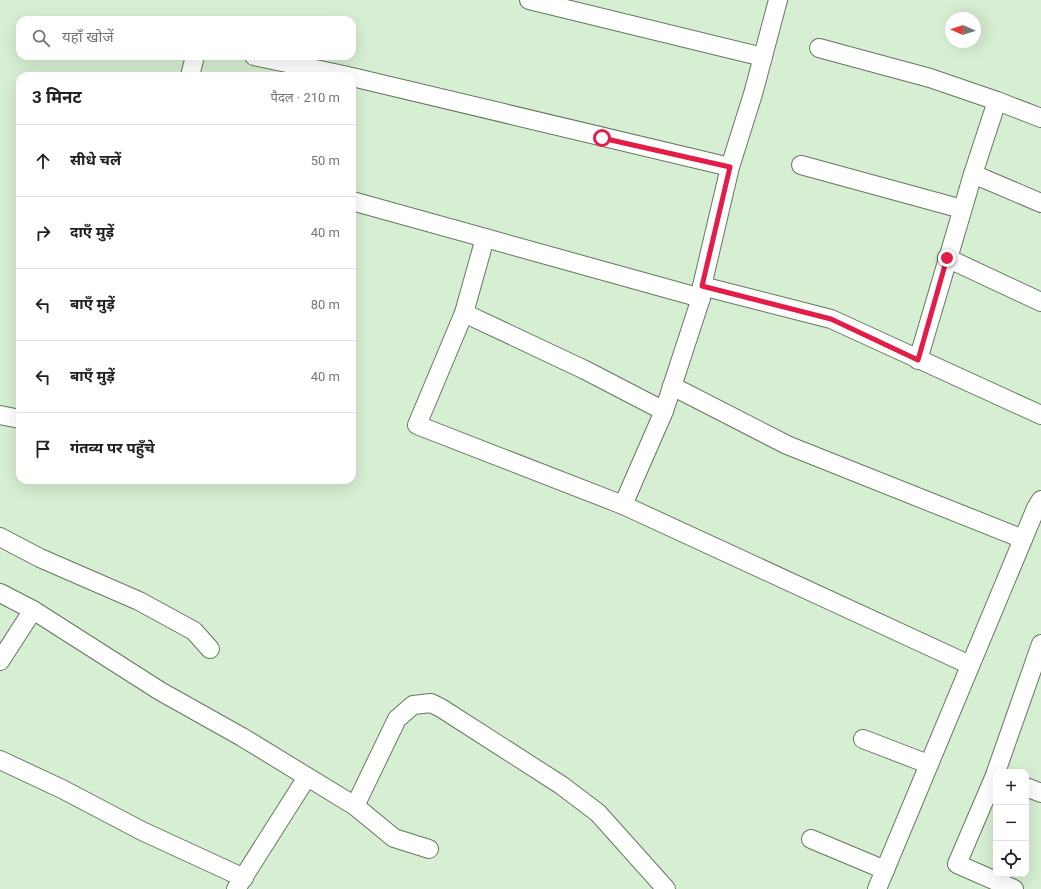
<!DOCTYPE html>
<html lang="hi">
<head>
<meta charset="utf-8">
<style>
  body { margin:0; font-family:Roboto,"Noto Sans Devanagari",sans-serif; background:#f6f6f6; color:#202124 }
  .controls { position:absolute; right:12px; bottom:12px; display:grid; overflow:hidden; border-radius:8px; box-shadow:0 4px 16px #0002 }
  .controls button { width:36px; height:36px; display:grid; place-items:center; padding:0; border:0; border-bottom:1px solid #e0e0e0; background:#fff; color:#202124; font:20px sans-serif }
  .compass { position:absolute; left:945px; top:12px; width:36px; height:36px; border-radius:50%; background:#fff; box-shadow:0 4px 16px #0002; rotate:273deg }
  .stop { position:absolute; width:12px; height:12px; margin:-9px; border:3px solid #e11d48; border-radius:50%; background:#fff }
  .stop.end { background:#e11d48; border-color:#fff; box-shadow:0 1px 4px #0008 }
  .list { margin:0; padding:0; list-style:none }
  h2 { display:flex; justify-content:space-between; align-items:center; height:52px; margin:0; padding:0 16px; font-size:17px }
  h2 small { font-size:13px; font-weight:400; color:#757577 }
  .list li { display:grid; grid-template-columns:26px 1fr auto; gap:12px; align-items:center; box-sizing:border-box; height:72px; padding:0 16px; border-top:1px solid #e0e0e0 }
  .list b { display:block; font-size:15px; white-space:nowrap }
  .list em { font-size:13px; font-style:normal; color:#757577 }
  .icon { flex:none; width:22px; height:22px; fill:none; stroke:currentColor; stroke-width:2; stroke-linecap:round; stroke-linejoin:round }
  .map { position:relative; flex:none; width:1041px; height:889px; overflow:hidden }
  .search { position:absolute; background:#fff; box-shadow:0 4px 16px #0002; left:16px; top:16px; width:340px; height:44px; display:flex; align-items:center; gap:10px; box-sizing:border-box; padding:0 14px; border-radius:12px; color:#757577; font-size:15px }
  .panel { position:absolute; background:#fff; box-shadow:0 4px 16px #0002; left:16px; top:72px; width:340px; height:412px; border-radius:12px }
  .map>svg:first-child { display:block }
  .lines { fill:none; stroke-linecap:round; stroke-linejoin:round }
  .minor-casing { stroke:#64785f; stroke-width:20 }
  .minor { stroke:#fff; stroke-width:18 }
  .route { stroke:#e11d48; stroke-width:5 }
</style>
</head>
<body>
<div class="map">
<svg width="1041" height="889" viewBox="0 0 1041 889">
  <rect width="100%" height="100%" fill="#d6eed1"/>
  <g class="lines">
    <defs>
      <g id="minor">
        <polyline points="529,0 763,57"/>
        <polyline points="819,48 930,78 997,101 973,174"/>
        <polyline points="254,56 348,76"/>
        <polyline points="190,76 195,56"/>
        <polyline points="352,77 730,167 702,286 701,298 664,411 585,370 464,313 417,425 623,505 970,665"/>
        <polyline points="997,101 1041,118"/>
        <polyline points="801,165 962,209"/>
        <polyline points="730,167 753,94 778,0"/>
        <polyline points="352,201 701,298"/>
        <polyline points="947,258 1041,302"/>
        <polyline points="702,286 831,319 1041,415"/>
        <polyline points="464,313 485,238"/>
        <polyline points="918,360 973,174 1041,203"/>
        <polyline points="672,386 787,445 1023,539"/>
        <polyline points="0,415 20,419"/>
        <polyline points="623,505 664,411"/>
        <polyline points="0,537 40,558 139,601 194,631 210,649"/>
        <polyline points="0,593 33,610"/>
        <polyline points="0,661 33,610 160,691 242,737 355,806 394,838 429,849"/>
        <polyline points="863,739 928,764"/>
        <polyline points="0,760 62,789 142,831 244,878"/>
        <polyline points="996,772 1041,644"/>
        <polyline points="996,773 957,864 1014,889"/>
        <polyline points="1026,787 1041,793"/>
        <polyline points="355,806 397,719 413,705 431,703 441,708 561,785 598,813 666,889"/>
        <polyline points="811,839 885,870"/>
        <polyline points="236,889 307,777"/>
        <polyline points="877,889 1036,508 1041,500"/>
      </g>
    </defs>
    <use href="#minor" class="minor-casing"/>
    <use href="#minor" class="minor"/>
  </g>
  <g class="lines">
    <polyline class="route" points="602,138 730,167 702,286 831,319 918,360 947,258"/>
  </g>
</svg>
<div class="controls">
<button>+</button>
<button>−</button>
<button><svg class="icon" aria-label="locate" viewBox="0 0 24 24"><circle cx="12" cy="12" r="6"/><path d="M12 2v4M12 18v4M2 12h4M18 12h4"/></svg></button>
</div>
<svg class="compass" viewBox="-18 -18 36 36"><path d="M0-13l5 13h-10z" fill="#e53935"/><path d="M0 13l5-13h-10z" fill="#757577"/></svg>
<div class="stop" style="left:602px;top:138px"></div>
<div class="stop end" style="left:947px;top:258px"></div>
<div class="search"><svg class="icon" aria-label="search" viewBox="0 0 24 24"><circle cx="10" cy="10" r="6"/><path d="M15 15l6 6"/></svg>यहाँ खोजें</div>
<section class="panel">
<h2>3 मिनट<small>पैदल · 210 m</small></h2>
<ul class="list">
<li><svg class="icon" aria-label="ahead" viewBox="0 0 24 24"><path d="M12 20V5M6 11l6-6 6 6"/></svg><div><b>सीधे चलें</b></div><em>50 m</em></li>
<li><svg class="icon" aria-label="right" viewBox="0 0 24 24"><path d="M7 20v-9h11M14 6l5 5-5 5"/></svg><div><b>दाएँ मुड़ें</b></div><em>40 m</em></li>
<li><svg class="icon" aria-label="left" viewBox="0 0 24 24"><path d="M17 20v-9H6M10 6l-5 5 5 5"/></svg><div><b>बाएँ मुड़ें</b></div><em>80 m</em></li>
<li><svg class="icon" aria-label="left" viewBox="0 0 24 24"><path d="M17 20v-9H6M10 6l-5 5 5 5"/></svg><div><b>बाएँ मुड़ें</b></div><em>40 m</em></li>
<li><svg class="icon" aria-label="arrive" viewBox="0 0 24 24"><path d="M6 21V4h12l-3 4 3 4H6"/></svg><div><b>गंतव्य पर पहुँचे</b></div></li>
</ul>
</section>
</div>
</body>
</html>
